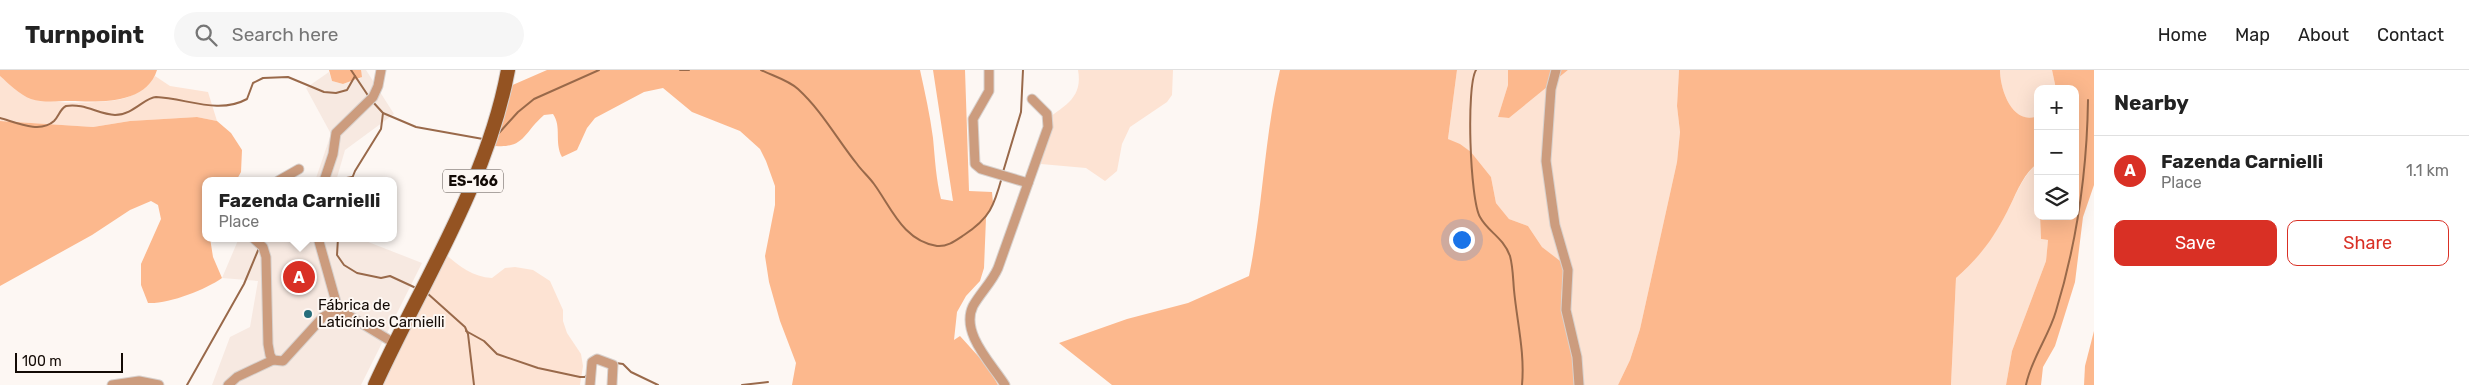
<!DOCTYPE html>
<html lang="en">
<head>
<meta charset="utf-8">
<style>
  body { margin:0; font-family:Rubik,sans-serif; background:#f6f6f6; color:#222 }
  .controls { position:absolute; right:15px; top:15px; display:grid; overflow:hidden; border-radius:10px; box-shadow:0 5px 20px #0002 }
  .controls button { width:45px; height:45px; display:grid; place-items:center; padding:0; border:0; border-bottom:1px solid #e0e0e0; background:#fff; color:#222; font:25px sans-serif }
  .scale { position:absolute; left:15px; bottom:12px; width:108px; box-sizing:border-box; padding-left:5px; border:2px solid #130a05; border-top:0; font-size:14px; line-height:18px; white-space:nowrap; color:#130a05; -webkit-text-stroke:4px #fdf7f3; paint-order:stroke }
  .you { position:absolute; left:1461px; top:169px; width:18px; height:18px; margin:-12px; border:4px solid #fff; border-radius:50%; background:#1a73e8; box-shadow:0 0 0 8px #1a73e833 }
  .badge { display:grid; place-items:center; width:32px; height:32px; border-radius:50%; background:#d93025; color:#fff; font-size:16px; font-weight:700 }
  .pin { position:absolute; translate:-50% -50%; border:2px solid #fff; box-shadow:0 1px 5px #0006 }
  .popup { position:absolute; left:202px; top:107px; width:195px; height:65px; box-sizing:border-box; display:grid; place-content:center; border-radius:10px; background:#fff; filter:drop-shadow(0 1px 4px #0005); font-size:16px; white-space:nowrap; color:#767676 }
  .popup b { font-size:19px; color:#222 }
  .popup::after { content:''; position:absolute; left:50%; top:100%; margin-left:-10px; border:10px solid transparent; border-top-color:#fff }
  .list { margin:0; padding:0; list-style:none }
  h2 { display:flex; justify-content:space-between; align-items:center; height:65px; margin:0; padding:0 20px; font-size:21px }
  h2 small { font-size:16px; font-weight:400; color:#767676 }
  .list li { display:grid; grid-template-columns:32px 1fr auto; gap:15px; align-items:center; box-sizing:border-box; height:70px; padding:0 20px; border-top:1px solid #e0e0e0 }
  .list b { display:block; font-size:19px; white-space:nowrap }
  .list p { margin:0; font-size:16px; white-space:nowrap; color:#767676 }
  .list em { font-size:16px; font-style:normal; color:#767676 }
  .actions { display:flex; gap:10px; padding:15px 20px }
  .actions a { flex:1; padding:11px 0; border:1px solid #d93025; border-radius:10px; text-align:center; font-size:18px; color:#d93025 }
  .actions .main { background:#d93025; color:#fff }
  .icon { flex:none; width:28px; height:28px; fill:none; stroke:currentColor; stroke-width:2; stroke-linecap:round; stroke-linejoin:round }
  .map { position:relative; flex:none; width:2094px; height:315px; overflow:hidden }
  header { display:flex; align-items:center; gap:30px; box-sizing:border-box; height:70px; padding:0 25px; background:#fff; border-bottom:1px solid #e0e0e0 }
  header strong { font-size:24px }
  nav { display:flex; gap:28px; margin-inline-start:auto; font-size:18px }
  .search { width:350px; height:45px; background:#f6f6f6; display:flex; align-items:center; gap:12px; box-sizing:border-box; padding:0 18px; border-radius:28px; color:#767676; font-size:19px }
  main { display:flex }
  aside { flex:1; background:#fff }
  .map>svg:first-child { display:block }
  .built { fill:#f7e9e1 }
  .green { fill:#fde3d3 }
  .forest { fill:#fcb88d }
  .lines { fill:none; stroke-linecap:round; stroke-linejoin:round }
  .stream { stroke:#99694a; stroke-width:2 }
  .minor-casing { stroke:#d8d1cd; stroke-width:11 }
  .primary-casing { stroke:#d8d1cd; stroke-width:16 }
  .minor { stroke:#cc9c7e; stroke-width:9 }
  .primary { stroke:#945322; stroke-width:14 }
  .poi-dot { fill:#266d7b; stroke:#fdf7f3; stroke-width:2 }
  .labels { text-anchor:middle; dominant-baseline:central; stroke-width:4; stroke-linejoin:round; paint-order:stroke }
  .shield { fill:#fdf7f3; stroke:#59514c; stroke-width:1 }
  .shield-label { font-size:14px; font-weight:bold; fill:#130a05 }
  .poi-label { font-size:15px; fill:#130a05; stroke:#fdf7f3; text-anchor:start }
</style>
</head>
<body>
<header>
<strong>Turnpoint</strong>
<div class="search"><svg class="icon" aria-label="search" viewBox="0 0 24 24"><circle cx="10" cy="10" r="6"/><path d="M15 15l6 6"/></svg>Search here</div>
<nav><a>Home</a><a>Map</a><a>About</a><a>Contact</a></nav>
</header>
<main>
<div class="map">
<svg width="2094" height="315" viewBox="0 0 2094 315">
  <rect width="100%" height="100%" fill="#fdf7f3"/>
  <g class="built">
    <polygon points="361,0 366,0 394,44 345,80 336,111 315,111 331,64 306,18 329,2 332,11 343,14 361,8"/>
    <polygon points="239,168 358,168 422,193 361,315 212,315 230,267 250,257 258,211 222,208"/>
  </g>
  <g class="green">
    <path d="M1078 0H1173L1172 25 1167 32 1130 57 1122 74 1117 101 1105 111 1086 98 1041 94 1047 49C1066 35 1083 27 1078 0Z"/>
    <polygon points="1457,0 1508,0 1508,15 1498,47 1509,48 1568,0 1679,0 1677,36 1680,62 1677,92 1640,259 1630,290 1618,315 1574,315 1575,306 1561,231 1563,194 1542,177 1528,156 1509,149 1496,133 1491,107 1471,82 1448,69"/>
    <path d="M2000 0H2052L2056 19H2038V46C2012 56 2000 19 2000 0Z"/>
    <path d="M0 6C13 18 34 28 51 31 66 34 115 33 128 27 139 23 147 15 155 6L170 16 208 22 217 51 197 47 130 51 93 57 0 51Z"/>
    <path d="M2038 93V146H2040L2041 169 2048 170 2046 191 2012 281 2006 315H1951L1956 208C1978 189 1996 164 2009 138 2017 122 2024 104 2038 93Z"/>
    <path d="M441 180C456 194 471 207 492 208L505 198 515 197 533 200 550 211 563 240V251L567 263 581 284 583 296 580 315H372Z"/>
  </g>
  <g class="forest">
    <path d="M0 0H157C146 35 99 32 70 31 58 31 43 33 31 29 20 25 9 14 0 6Z"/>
    <polygon points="329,0 361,0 362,7 343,14 332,11"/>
    <path d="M547 0H920C925 23 930 45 933 68 935 89 936 109 941 129L953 131 933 0H965L969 121 992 122 993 133 986 148 984 198 980 211 966 226 957 242 954 270 960 266 988 297 998 315H792L796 293 780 251 769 212 765 186 775 135V116L766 91 760 79 740 61 692 42 663 18 644 22 595 48 587 58 577 80 562 87C554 72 562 57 553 44L544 45C522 64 525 81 488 75L506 18Z"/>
    <path d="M1280 0H1457L1448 69 1460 74 1471 82 1491 107 1496 133 1509 149 1528 156 1542 177 1564 194 1561 231 1563 247 1573 275 1574 315H1112L1059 273 1127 249 1188 233 1249 206C1263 137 1264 68 1280 0Z"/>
    <polygon points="1508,0 1568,0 1509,48 1498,47 1508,15"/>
    <path d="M1679 0H2000C2000 19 2012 56 2038 46V93C2022 105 2016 125 2007 142 1993 169 1979 188 1956 208L1951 315H1618L1630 290 1640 259 1677 92 1680 62 1677 36Z"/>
    <polygon points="2052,0 2094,0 2094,115 2083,147 2075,212 2055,276 2043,297 2041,315 2006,315 2012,281 2046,191 2048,170 2041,169 2040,146 2075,146 2075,19 2056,19"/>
    <path d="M197 47 217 51 231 63 242 80 241 102 236 111H205V168H210L213 187 222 208C205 220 169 234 148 233L141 215V194L161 149 158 135 151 131 130 140 92 165 0 216V51L93 57 130 51Z"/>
    <polygon points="2094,261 2094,315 2084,315 2085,296"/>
  </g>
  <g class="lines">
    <g class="stream">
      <polyline points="351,0 369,27"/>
      <polyline points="680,0 689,0"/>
      <path d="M761 0C773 6 788 10 798 19 822 41 837 69 857 94 862 101 869 107 874 114 891 137 903 171 937 176 947 177 955 171 964 165 990 148 994 136 1002 107"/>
      <path d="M1476 0C1466 16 1470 130 1480 147 1488 162 1503 167 1510 186 1513 197 1513 209 1514 220 1517 252 1525 283 1522 315"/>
      <polyline points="383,43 416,57 483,69"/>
      <path d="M0 48C15 52 40 64 54 51 59 46 60 39 66 36 84 33 98 44 115 45 133 45 145 27 156 27 186 28 218 45 247 29L253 13 263 8 288 7 324 22 336 23 347 20 355 6"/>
      <polyline points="499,63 518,42 534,29 599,0"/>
      <polyline points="1003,102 1021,42 1023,0"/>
      <polyline points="330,111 352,107"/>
      <polyline points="351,111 355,101 381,59 383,43 372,31"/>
      <polyline points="338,168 337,185 344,195 357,203 381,208 390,206 416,218"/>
      <polyline points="427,223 465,257 468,264 474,315"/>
      <polyline points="466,261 484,271 497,284 538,298 580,307 585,307 588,304"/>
      <polyline points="616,293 623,294 631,302 658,315"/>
      <polyline points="187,315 244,214 259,178"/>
      <polyline points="742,315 768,312"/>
      <path d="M2026 315C2031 289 2049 266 2056 241 2077 172 2087 102 2088 30"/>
    </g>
    <defs>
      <g id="minor">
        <polyline points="989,0 989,21 973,49 975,94 981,99 1028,113"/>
        <polyline points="1556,0 1551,19 1546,91 1555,155 1568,200 1566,240 1577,287 1579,315"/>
        <polyline points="278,111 299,99"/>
        <polyline points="324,111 333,84 336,63 373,27 378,16 381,0"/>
        <polyline points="253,168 263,177 266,187 268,274 270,285 273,290"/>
        <polyline points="318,168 338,239 394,273"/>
        <polyline points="112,315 139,311 159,315"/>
        <polyline points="228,315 237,307 273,290 283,291 323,247 338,239"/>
        <polyline points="590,315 592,292 597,289 613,295 612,315"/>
        <path d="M1005 315C992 294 960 263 973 236 981 222 992 212 998 198L1048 57 1047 44 1032 29"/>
      </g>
      <path id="primary" d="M375 315C422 212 487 113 508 0"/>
    </defs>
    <use href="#minor" class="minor-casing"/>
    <use href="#primary" class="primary-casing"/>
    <use href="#minor" class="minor"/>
    <use href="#primary" class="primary"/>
  </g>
  <circle class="poi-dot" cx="308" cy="244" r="5"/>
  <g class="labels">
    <rect class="shield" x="443" y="99.5" width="60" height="23" rx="4"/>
    <g class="shield-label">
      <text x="473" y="111">ES-166</text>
    </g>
    <g class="poi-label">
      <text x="318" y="235">Fábrica de<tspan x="318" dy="17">Laticínios Carnielli</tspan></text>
    </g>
  </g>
</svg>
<div class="controls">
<button>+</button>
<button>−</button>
<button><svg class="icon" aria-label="layers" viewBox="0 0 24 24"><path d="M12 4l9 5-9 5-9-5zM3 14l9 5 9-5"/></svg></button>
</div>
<div class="scale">100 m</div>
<div class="you"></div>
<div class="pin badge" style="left:299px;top:207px">A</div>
<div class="popup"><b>Fazenda Carnielli</b>Place</div>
</div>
<aside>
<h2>Nearby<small></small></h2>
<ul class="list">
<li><span class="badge">A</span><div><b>Fazenda Carnielli</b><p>Place</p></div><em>1.1 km</em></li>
</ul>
<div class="actions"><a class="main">Save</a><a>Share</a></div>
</aside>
</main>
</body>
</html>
